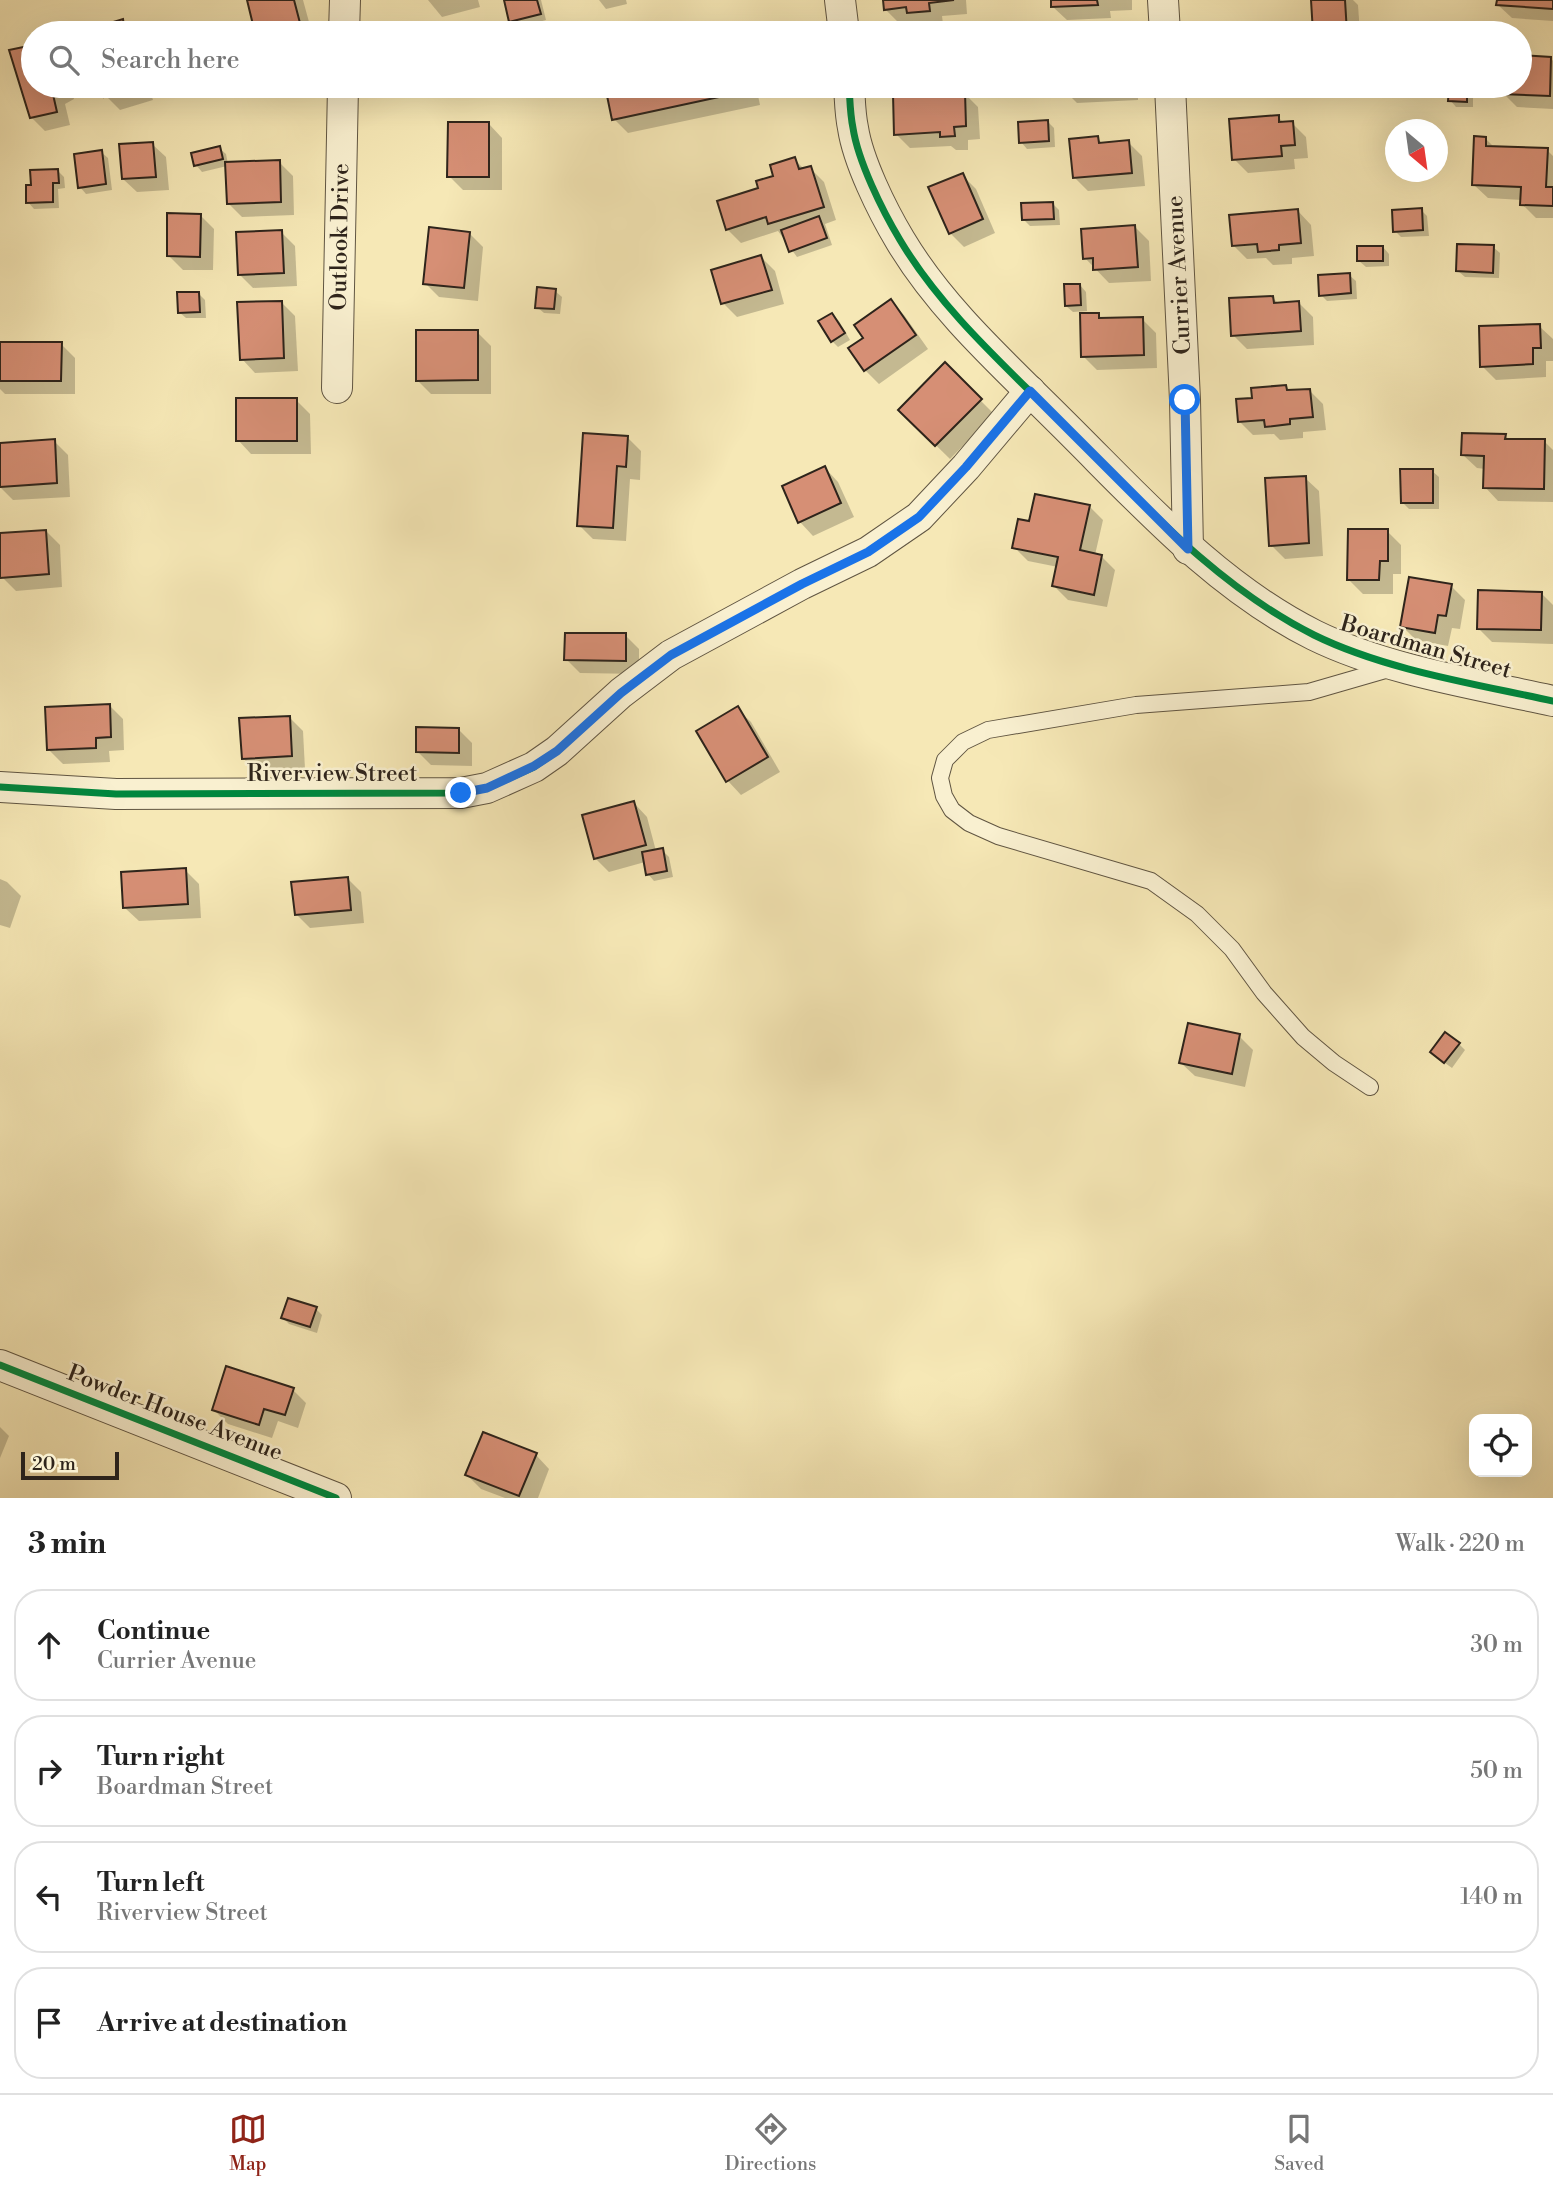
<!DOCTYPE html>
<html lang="en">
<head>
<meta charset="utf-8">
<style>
  body { margin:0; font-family:"Libre Bodoni",serif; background:#f6f6f6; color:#222 }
  .controls { position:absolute; right:21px; bottom:21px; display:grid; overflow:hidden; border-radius:14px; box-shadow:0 7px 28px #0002 }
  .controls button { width:63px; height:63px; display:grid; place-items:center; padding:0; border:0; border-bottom:2px solid #e0e0e0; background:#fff; color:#222; font:35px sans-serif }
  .compass { position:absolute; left:1385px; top:119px; width:63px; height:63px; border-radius:50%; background:#fff; box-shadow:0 7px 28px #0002; rotate:151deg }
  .scale { position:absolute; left:21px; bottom:18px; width:98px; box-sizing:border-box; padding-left:7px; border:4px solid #2e241b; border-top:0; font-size:19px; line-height:24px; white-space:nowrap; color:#2e241b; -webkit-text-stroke:5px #f9f0d0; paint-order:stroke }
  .stop { position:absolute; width:21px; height:21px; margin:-16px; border:5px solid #1a73e8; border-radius:50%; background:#fff }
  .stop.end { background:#1a73e8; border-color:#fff; box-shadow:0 2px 7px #0008 }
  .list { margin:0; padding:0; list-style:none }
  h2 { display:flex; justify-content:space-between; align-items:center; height:91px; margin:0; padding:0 28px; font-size:30px }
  h2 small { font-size:23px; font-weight:400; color:#767676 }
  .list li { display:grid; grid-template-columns:46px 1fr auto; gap:21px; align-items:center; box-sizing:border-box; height:112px; margin:0 14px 14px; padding:0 14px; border:2px solid #e0e0e0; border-radius:28px }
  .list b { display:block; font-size:26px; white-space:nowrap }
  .list p { margin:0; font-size:23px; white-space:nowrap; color:#767676 }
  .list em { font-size:23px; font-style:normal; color:#767676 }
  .icon { flex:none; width:38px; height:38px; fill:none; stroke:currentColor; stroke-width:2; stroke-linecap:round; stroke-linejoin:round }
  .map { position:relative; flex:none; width:1553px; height:1498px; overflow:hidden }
  .search { position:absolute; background:#fff; box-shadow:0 7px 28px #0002; left:21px; right:21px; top:21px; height:77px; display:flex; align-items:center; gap:18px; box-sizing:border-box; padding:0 24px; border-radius:38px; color:#767676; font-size:26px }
  .sheet { height:595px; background:#fff }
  nav { display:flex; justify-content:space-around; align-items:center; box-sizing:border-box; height:98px; border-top:2px solid #e0e0e0; background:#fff; font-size:19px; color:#767676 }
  nav a { display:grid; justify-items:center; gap:4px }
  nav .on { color:#8f2418 }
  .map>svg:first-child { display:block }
  .shadow { fill:#0003 }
  .building { fill:#d68f75; stroke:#2e241b; stroke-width:2 }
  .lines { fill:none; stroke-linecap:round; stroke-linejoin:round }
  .service-casing { stroke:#605542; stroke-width:18 }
  .minor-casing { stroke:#605542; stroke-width:32 }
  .service { stroke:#f9f0d0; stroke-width:16 }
  .minor { stroke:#f9f0d0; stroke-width:30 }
  .cycleway-casing { stroke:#f9f0d0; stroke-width:11 }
  .cycleway { stroke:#00873e; stroke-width:7 }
  .route { stroke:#1a73e8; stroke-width:9 }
  .labels { text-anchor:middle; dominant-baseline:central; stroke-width:5; stroke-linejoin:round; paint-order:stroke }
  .street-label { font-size:23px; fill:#2e241b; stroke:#f9f0d0 }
</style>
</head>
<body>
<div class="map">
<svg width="1553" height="1498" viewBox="0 0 1553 1498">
  <rect width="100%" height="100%" fill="#f6e8b6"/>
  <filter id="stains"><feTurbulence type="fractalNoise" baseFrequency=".00286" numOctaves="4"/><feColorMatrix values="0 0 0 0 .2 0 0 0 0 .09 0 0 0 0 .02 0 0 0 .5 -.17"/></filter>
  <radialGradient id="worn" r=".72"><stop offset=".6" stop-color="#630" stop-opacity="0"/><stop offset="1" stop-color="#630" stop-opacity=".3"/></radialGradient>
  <g class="shadow">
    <polygon points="249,0 303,0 312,33 257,33"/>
    <polygon points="428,0 478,0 480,7 442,17"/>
    <polygon points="505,0 541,0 546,20 517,28 511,21"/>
    <polygon points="599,0 626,0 627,4 606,9"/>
    <polygon points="884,0 966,0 967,14 942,16 943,24 922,26 917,21 899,23 885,9"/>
    <polygon points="1053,0 1132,0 1132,10 1110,11 1111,18 1067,20 1053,7"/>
    <polygon points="1313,0 1353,0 1358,5 1360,33 1315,33"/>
    <polygon points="1499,0 1553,0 1553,21 1512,18 1498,5"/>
    <polygon points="122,21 134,33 86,33 85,32"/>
    <polygon points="1027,30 1031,33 1006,33 1006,32"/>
    <polygon points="33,47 33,86 71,86 74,99 65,104 70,125 45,131 31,117 11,52"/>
    <polygon points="1520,57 1551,58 1553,61 1553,109 1517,107 1503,93 1504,86 1520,86"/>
    <polygon points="103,86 148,86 153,100 120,110 106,96"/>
    <polygon points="607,86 756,86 760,105 628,133 614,119"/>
    <polygon points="1063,86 1138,86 1138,100 1077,103 1063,89"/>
    <polygon points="1450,86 1473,86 1473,107 1456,107 1450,100"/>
    <polygon points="964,93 978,107 980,139 968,140 968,150 956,150 951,146 910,148 896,134"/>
    <polygon points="1278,117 1284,123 1292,123 1306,137 1308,158 1294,159 1295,169 1248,173 1234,159"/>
    <polygon points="1048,122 1054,128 1055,147 1027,149 1021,142"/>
    <polygon points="489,124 502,138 502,190 463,190 449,176"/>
    <polygon points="1097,138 1103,144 1128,142 1142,156 1145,186 1088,191 1074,177"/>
    <polygon points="1485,138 1495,148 1547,150 1553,156 1553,218 1536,218 1522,204 1522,200 1488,198 1474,185"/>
    <polygon points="152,144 166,157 169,190 137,192 123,179"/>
    <polygon points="219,148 226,154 228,164 279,162 293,176 294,215 242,217 228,203 227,166 202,172 196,165"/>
    <polygon points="101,152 108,158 112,190 86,194 80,187"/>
    <polygon points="794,159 805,170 810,168 824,182 836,220 825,224 832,245 797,257 778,231 741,243 727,229 760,189"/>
    <polygon points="58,171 64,177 65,188 58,189 59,208 34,209 28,202 33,187"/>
    <polygon points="962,175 976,189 995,233 964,247 950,233"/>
    <polygon points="1053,204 1059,210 1060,225 1030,226 1023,219"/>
    <polygon points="1421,210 1427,216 1429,236 1401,237 1395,231"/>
    <polygon points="1298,211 1311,225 1314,256 1292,258 1292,264 1273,265 1266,258 1247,259 1233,245"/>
    <polygon points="200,215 214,229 213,270 183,270 169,256"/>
    <polygon points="1135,227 1149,241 1151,281 1109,283 1085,258"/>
    <polygon points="281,232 295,246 297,286 253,288 239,274"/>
    <polygon points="469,233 483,247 478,301 439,297 425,283"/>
    <polygon points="1383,247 1389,254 1389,266 1366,267 1359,261"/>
    <polygon points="1493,247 1500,253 1499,278 1465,277 1458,271"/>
    <polygon points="761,257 775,271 784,304 737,317 723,303"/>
    <polygon points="1349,275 1356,281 1357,299 1327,301 1321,295"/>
    <polygon points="1080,285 1086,292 1087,311 1073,312 1066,306"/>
    <polygon points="555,291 562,297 560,314 544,313 537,307"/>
    <polygon points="199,294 205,300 206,318 186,318 179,312"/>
    <polygon points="1272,297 1279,304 1299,303 1313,317 1314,345 1247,349 1233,335"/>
    <polygon points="281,302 295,316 298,371 255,373 242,359"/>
    <polygon points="891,302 904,315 928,349 879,384 865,370 851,349 865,339"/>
    <polygon points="832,315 839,321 850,340 838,347 832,341"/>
    <polygon points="1098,315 1104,320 1142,319 1156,333 1157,368 1097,370 1083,356"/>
    <polygon points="1539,326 1553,339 1553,361 1546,361 1546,377 1496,380 1482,366"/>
    <polygon points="477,332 491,346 491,394 431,394 417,380"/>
    <polygon points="0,344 61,344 75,358 75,394 5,394 0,389"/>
    <polygon points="945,365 994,414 950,459 900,410"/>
    <polygon points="1286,387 1290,392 1309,390 1323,404 1326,430 1303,432 1303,438 1280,440 1274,434 1253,435 1240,422 1254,399"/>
    <polygon points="296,400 310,414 311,454 251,454 238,440"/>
    <polygon points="1505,435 1510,441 1544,441 1553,450 1553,502 1498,501 1485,487 1485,469 1477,468 1463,455"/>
    <polygon points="627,437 641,451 640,480 630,479 626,541 593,539 579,525"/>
    <polygon points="54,441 68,455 70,497 13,500 0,487 0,444"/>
    <polygon points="825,468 838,482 854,517 813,536 800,522"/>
    <polygon points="1432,471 1439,477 1439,509 1409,509 1402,502"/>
    <polygon points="1305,478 1319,491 1323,556 1285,559 1271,545"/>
    <polygon points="1089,506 1103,520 1095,555 1101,556 1115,570 1107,607 1068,600 1054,586 1058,567 1028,561 1014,547 1030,523"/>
    <polygon points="46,531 60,545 62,587 16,591 2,577 0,534"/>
    <polygon points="1387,531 1401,545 1401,574 1393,574 1393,594 1363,594 1349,580"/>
    <polygon points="1451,586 1465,600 1460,629 1452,628 1448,646 1416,640 1402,626"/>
    <polygon points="1542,594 1553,605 1553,644 1492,642 1478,628"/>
    <polygon points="625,635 639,649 639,674 580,673 566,659"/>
    <polygon points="109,705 123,719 124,750 109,751 110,762 63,764 49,750"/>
    <polygon points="737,709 751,722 780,772 741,795 728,781 698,731"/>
    <polygon points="289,717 303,731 305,769 257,772 243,758"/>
    <polygon points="458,729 472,743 472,766 431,765 418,752"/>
    <polygon points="634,803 647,817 656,851 662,850 669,857 673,877 654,881 648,874 645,862 609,872 595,858"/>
    <polygon points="185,870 199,884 201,918 139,921 125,908"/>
    <polygon points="347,878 361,892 364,923 310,928 296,914"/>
    <polygon points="0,879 7,882 21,896 10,928 0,925"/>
    <polygon points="1239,1036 1253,1050 1245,1087 1195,1076 1181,1063"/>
    <polygon points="1459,1044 1465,1050 1452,1068 1438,1058"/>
    <polygon points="316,1309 322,1315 317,1333 289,1324 283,1318"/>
    <polygon points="293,1390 306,1403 298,1428 278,1421 272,1438 228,1424 214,1410"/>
    <polygon points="0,1427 9,1436 0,1458"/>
    <polygon points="536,1455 549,1469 538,1498 505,1498 481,1489 467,1475"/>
  </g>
  <g class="building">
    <polygon points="247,0 294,0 300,23 255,33"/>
    <polygon points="504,0 537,0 541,14 509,22"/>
    <polygon points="883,0 954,0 929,3 930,11 907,13 906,7 884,10"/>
    <polygon points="1051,0 1097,0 1098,5 1051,7"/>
    <polygon points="1311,0 1345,0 1347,33 1313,33"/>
    <polygon points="1497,0 1553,0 1553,9 1496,5"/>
    <polygon points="123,19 125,33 138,33 84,33 83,31"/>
    <polygon points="1267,28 1267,33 1217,33 1217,31"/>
    <polygon points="33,45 33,86 60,86 52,90 57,112 30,118 9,50"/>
    <polygon points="1520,55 1551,57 1550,96 1501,94 1502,86 1520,86"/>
    <polygon points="101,86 140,86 104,97"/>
    <polygon points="605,86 746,86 747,91 612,120"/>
    <polygon points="1061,86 1125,86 1062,89"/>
    <polygon points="1449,86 1467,86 1467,102 1448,101"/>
    <polygon points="965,92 966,126 954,127 955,136 940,137 940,132 894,135 893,94"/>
    <polygon points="1279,115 1279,122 1293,121 1295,145 1281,146 1282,156 1232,160 1229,119"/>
    <polygon points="1048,120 1049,141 1019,143 1018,122"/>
    <polygon points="448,122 489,122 489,177 447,177"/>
    <polygon points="1098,136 1099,143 1129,140 1132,173 1073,178 1069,139"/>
    <polygon points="1474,136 1486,137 1486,146 1548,148 1546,187 1553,187 1553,206 1520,205 1521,187 1472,185"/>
    <polygon points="153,142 156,177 122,179 119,144"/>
    <polygon points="220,146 223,159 194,166 191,153"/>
    <polygon points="102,150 106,184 78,188 74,154"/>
    <polygon points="795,157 799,169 811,166 824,207 768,224 766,217 726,230 717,201 758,188 756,181 773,176 770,165"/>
    <polygon points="280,160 281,202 227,204 225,162"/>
    <polygon points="58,169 59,183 53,183 53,202 26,203 26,185 31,185 30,170"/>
    <polygon points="963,173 983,219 949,234 928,187"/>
    <polygon points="1053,202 1054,219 1022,220 1021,203"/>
    <polygon points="1422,208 1423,230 1393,232 1392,210"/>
    <polygon points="1298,209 1301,243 1279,245 1279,250 1258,252 1257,244 1232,246 1229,215"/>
    <polygon points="167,213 201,214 200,257 167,256"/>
    <polygon points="819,216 827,238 789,252 781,230"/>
    <polygon points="1135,225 1138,267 1093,270 1093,258 1083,259 1081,229"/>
    <polygon points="429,227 470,232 464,288 423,284"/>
    <polygon points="282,230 284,273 238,275 236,232"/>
    <polygon points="1457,244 1494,245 1493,273 1456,271"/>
    <rect x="1357" y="246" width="26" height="15"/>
    <polygon points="761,255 772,290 721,304 711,270"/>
    <polygon points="1350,273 1351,293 1319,296 1318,275"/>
    <polygon points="1064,284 1080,284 1081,305 1065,306"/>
    <polygon points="537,287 556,289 554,309 535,308"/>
    <polygon points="177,292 199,292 200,312 178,313"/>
    <polygon points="1273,296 1274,303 1299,301 1301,331 1231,336 1229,298"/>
    <polygon points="891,299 916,335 864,371 848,348 863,338 854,325"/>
    <polygon points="282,301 284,358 240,360 237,302"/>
    <polygon points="832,313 845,333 831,342 818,321"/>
    <polygon points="1080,313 1099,313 1099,318 1143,317 1144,355 1081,357"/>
    <polygon points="1540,324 1541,348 1533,348 1533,364 1480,367 1479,326"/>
    <polygon points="416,330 478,330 478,380 416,381"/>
    <polygon points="0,342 62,342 61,381 0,381"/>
    <polygon points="945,362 982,399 935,446 898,410"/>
    <polygon points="1286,385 1287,390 1310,389 1313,417 1290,419 1290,424 1265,427 1264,420 1238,422 1236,399 1252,398 1251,388"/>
    <rect x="236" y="398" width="61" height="43"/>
    <polygon points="583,433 628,436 626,467 617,466 613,528 577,526"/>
    <polygon points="1462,433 1506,434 1505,439 1545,439 1544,489 1483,488 1484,456 1461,455"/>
    <polygon points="55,439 57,483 0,487 0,443"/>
    <polygon points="825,466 841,503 798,523 782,486"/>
    <polygon points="1400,469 1433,469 1433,503 1401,503"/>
    <polygon points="1306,476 1309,543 1269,546 1265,478"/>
    <polygon points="1035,494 1090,505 1080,550 1102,555 1094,595 1052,586 1058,557 1012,548 1018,519 1029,521"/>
    <polygon points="1348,529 1388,529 1388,561 1380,561 1379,580 1347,580"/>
    <polygon points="46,530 49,574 0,578 0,533"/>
    <polygon points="1409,577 1452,584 1446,616 1438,615 1435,633 1400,627"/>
    <polygon points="1478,590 1542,592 1541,630 1477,629"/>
    <polygon points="565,633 626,633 626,661 564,660"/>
    <polygon points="110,704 111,737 96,738 96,748 47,750 45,707"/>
    <polygon points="738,706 768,757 726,782 696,731"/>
    <polygon points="290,716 292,756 242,759 239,718"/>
    <polygon points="416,727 459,728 459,753 416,752"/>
    <polygon points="634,801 646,845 594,859 582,815"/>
    <polygon points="663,848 667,871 646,875 642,852"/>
    <polygon points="186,868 188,904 123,908 121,872"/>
    <polygon points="348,877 351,910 295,915 291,882"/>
    <polygon points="1188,1023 1240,1034 1232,1074 1179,1063"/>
    <polygon points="1445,1032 1460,1043 1444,1063 1430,1052"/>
    <polygon points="288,1298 317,1307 310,1327 281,1318"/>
    <polygon points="226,1366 294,1388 285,1415 264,1409 259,1425 212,1410"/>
    <polygon points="483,1432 537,1453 519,1496 465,1475"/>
  </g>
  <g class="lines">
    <defs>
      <polyline id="service" points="1370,1087 1334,1063 1303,1037 1264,993 1232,949 1197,914 1151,881 998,836 969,823 952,810 944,796 940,778 945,760 963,742 988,730 1136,705 1309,692 1392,668"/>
      <g id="minor">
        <polyline points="840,0 844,33"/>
        <polyline points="1163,0 1165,33"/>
        <polyline points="344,33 345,0"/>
        <path d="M849 86C850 100 850 114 853 128 858 161 882 210 900 240 941 309 1004 365 1060 421 1139 499 1214 585 1314 635 1385 670 1476 684 1553 701"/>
        <polyline points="1170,86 1185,400 1188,549"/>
        <polyline points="337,388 343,86"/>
        <polyline points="0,787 116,794 461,793 487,788 534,767 557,751 621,693 671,655 802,584 868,552 919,517 966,467 1030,391"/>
        <polyline points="0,1365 336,1498"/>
      </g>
    </defs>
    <use href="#service" class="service-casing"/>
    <use href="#minor" class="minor-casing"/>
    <use href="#service" class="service"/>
    <use href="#minor" class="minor"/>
    <defs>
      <g id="cycleway">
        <path d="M849 86C850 100 850 114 853 128 858 161 882 210 900 240 941 309 1004 365 1060 421 1139 499 1214 585 1314 635 1385 670 1476 684 1553 701"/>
        <polyline points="0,787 116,794 461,793 487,788 534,767 557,751 621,693 671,655 802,584 868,552 919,517 966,467 1030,391"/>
        <polyline points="0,1365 336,1498"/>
      </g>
    </defs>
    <use href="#cycleway" class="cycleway-casing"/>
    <use href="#cycleway" class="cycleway"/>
  </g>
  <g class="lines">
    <polyline class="route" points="461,793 487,788 534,766 557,751 621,693 671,655 802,584 868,552 919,517 966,467 1030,391 1188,549 1185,400"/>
  </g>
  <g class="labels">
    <g class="street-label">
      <text transform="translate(340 237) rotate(-89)">Outlook Drive</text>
      <text transform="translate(1179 275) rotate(-93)">Currier Avenue</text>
      <text transform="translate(1426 647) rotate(16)">Boardman Street</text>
      <text x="332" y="774">Riverview Street</text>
      <text transform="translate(175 1413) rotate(21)">Powder House Avenue</text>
    </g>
  </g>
  <rect width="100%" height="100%" filter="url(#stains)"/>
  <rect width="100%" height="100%" fill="url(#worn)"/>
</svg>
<div class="controls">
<button><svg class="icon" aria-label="locate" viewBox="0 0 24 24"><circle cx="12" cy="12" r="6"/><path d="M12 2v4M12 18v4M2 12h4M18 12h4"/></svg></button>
</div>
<svg class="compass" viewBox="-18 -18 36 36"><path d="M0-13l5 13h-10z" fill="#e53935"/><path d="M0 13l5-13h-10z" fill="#767676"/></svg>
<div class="scale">20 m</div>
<div class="stop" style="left:1185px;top:400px"></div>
<div class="stop end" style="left:461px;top:793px"></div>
<div class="search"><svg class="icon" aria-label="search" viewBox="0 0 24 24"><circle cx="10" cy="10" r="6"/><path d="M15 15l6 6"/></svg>Search here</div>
</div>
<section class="sheet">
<h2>3 min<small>Walk · 220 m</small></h2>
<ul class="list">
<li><svg class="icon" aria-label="ahead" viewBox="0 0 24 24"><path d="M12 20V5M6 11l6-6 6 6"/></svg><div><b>Continue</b><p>Currier Avenue</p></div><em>30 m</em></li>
<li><svg class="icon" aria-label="right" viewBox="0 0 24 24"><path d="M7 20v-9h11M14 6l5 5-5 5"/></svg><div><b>Turn right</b><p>Boardman Street</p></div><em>50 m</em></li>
<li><svg class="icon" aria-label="left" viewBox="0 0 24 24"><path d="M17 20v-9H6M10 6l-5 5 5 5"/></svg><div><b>Turn left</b><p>Riverview Street</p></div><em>140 m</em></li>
<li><svg class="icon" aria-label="arrive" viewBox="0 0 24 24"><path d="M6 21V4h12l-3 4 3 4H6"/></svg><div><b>Arrive at destination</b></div></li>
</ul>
</section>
<nav>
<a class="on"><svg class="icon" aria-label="map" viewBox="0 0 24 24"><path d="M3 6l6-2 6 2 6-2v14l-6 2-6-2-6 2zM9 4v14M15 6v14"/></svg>Map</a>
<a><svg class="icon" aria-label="directions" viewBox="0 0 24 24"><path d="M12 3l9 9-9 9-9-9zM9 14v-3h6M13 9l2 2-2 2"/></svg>Directions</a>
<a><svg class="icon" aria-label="saved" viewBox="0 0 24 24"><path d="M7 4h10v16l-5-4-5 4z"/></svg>Saved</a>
</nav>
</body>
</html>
